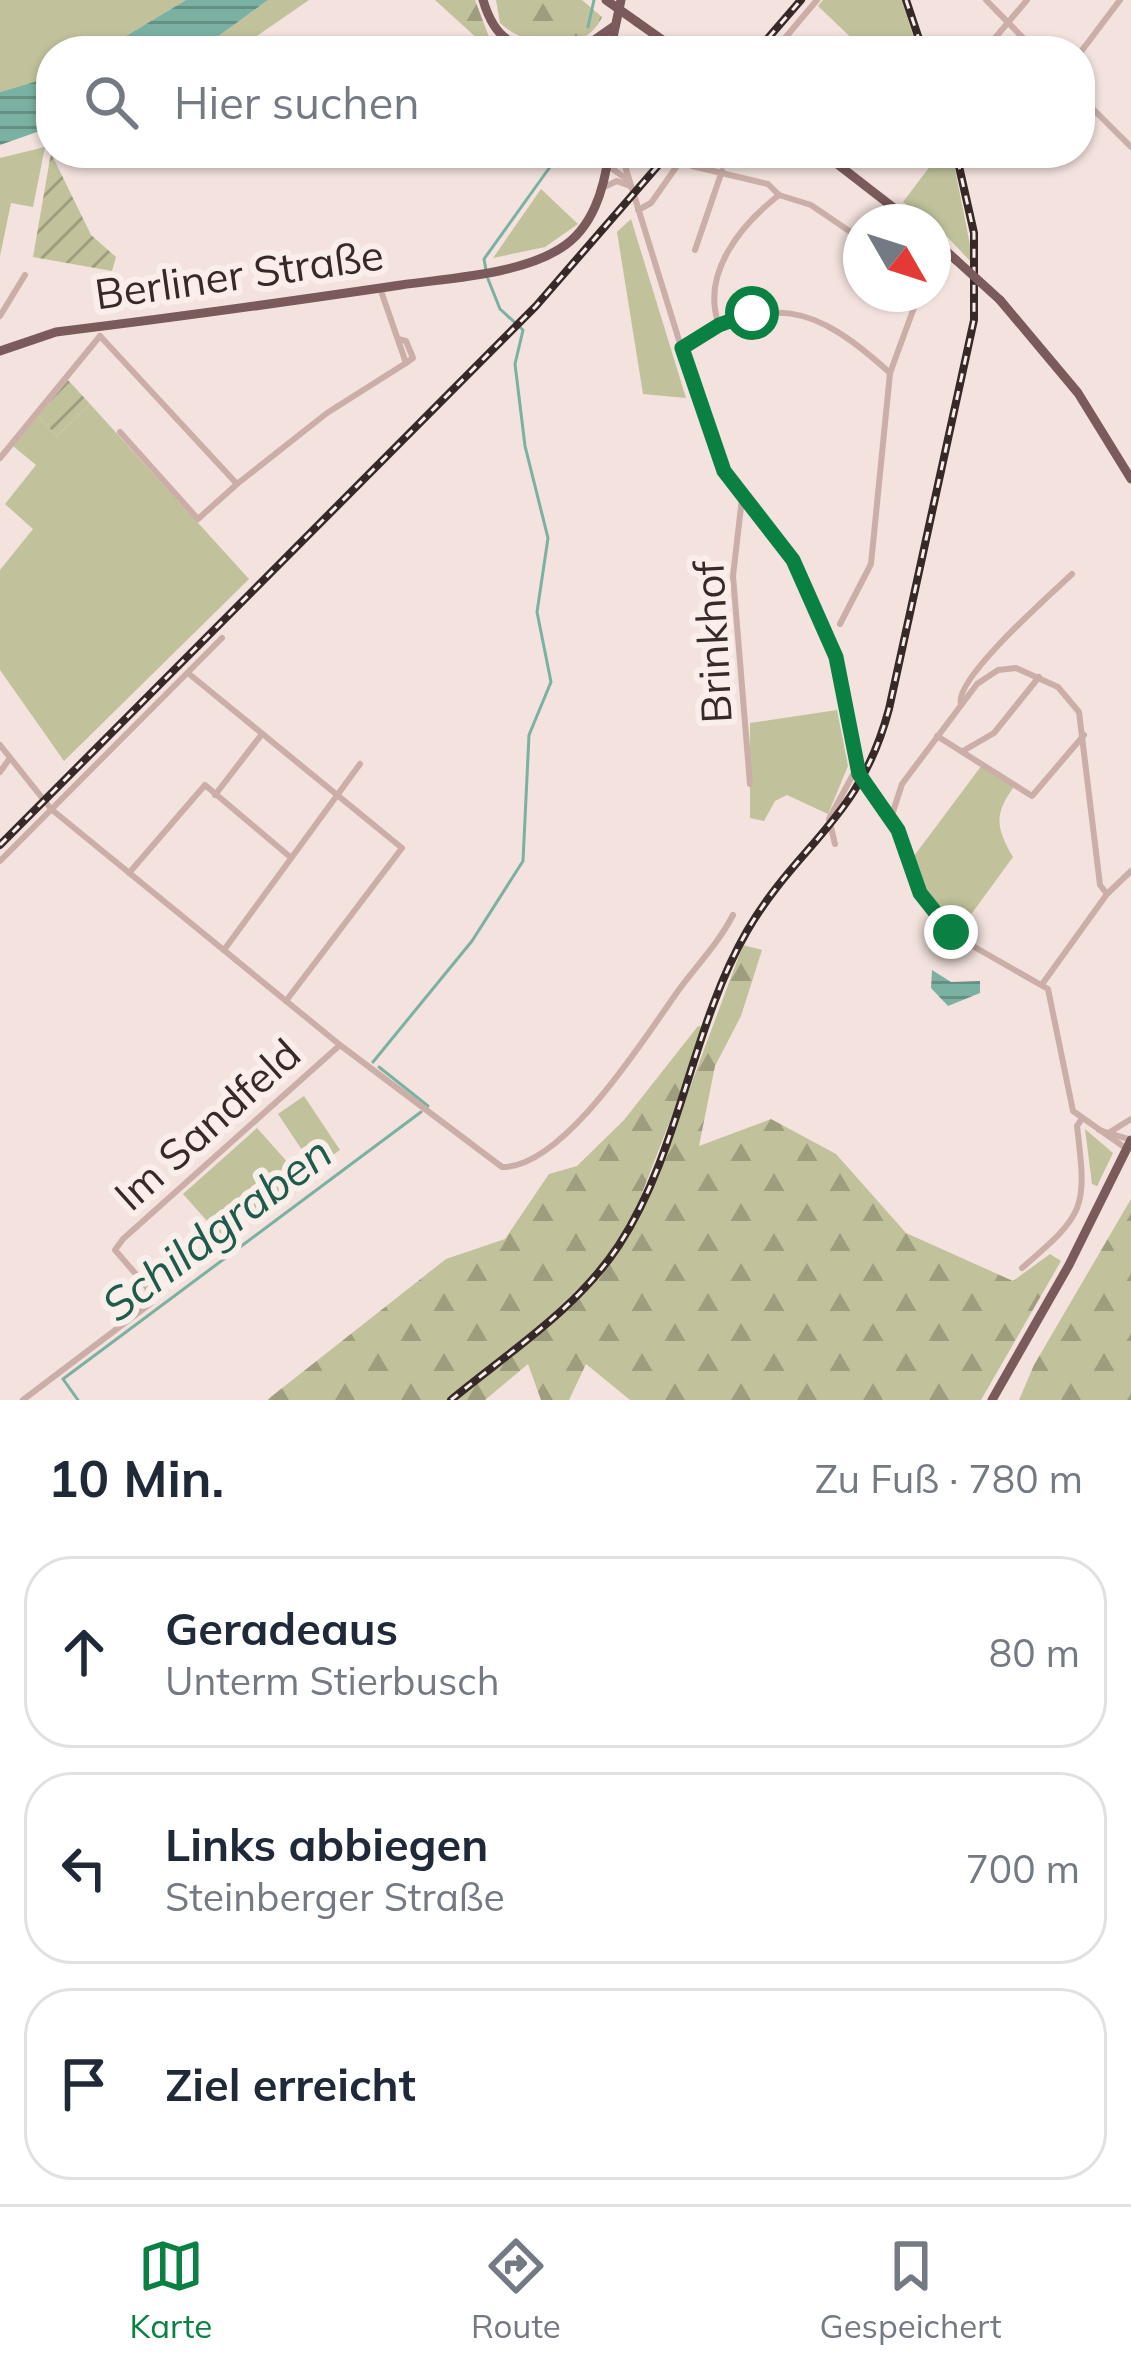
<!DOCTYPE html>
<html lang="de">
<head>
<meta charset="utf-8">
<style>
  body { margin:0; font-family:Mulish,sans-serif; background:#f6f6f7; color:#1f2937 }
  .compass { position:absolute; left:843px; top:204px; width:108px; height:108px; border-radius:50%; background:#fff; box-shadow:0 3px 9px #0004; rotate:129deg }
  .stop { position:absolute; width:36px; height:36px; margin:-27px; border:9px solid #0b8043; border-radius:50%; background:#fff }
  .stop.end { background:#0b8043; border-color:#fff; box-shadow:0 3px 12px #0008 }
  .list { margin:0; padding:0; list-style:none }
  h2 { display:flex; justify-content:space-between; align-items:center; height:156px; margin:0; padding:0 48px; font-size:51px }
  h2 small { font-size:39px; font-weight:400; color:#747a83 }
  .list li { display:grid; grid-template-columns:78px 1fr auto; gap:36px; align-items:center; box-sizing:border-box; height:192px; margin:0 24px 24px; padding:0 24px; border:3px solid #e0e1e3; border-radius:48px }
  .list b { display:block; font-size:45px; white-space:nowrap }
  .list p { margin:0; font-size:39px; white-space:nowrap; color:#747a83 }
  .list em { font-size:39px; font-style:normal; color:#747a83 }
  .icon { flex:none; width:66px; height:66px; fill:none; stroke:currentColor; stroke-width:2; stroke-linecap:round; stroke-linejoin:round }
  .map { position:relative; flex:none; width:1131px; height:1400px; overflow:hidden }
  .search { position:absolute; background:#fff; box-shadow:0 3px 9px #0004; left:36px; right:36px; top:36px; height:132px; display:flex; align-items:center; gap:30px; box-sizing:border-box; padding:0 42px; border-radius:48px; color:#747a83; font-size:45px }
  .sheet { height:804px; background:#fff }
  nav { display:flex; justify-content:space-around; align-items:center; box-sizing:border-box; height:168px; border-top:3px solid #e0e1e3; background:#fff; font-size:33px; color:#747a83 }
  nav a { display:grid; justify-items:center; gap:6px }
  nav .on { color:#0b8043 }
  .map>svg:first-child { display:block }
  .grass { fill:#c1c29c }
  .forest { fill:url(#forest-firs) }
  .garden { fill:url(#garden-furrows) }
  .water { fill:url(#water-rules) }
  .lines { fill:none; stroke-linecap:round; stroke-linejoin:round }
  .stream { stroke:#7bb1a2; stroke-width:3 }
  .minor { stroke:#cbaea8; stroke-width:6 }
  .major { stroke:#7a5a5a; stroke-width:9 }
  .rail-casing { stroke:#382929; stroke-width:8 }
  .rail { stroke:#faeeea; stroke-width:3; stroke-dasharray:9; stroke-linecap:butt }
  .major-bridge { stroke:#7a5a5a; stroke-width:9 }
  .route { stroke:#0b8043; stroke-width:15 }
  .labels { text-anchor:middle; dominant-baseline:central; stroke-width:12; stroke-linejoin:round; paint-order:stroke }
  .street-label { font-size:42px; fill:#382929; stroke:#faeeea }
  .water-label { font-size:45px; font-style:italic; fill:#1d5b4c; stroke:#faeeea }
</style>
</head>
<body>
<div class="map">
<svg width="1131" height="1400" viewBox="0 0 1131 1400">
  <defs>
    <pattern id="forest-firs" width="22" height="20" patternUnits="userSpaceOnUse" patternTransform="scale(3)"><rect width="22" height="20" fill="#c1c29c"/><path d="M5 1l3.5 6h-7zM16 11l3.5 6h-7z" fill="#9e9e7f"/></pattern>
    <pattern id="garden-furrows" width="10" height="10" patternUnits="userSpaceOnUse" patternTransform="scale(3)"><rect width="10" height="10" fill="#c1c29c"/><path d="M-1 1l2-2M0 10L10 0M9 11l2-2" fill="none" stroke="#9e9e7f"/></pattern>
    <pattern id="water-rules" width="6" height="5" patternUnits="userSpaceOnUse" patternTransform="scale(3)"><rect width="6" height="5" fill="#7bb1a2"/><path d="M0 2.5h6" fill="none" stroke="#669084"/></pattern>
  </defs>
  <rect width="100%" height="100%" fill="#f3e2dd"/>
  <g class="grass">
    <polygon points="0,0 186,0 101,51 51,51 51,77 0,92"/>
    <polygon points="268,0 309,0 235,51 198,51"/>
    <polygon points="823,0 902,0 918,51 865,51 818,6"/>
    <polygon points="45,147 33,207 11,203 0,256 0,158"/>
    <polygon points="940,153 952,154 974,265 933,222 903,202"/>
    <polygon points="541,189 578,224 545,247 493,258"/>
    <polygon points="631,219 686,398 643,394 617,232"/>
    <polygon points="90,404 249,579 64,761 0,670 0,570 33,529 5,504 36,465 13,446 38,416 57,436"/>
    <polygon points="837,710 848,766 828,814 787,795 775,801 764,821 750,818 750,723"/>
    <path d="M982 765 1016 784C994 813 995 826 1013 857L956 935 931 904 911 860Z"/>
    <polygon points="304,1096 340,1150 314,1168 278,1114"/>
    <polygon points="257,1128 298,1174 225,1241 183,1194"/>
  </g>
  <g class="forest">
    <polygon points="435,0 475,0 489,37 510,51 491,51"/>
    <path d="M496 0H582L602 17C585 56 526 48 500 23Z"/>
    <polygon points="743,945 762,950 741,1016 715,1066 699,1146 771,1119 836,1154 906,1233 1013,1281 1050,1254 1061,1261 981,1400 630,1400 586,1364 569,1400 541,1400 528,1364 485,1400 456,1400 586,1292 622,1245 654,1184"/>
    <polygon points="698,1026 706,1028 630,1224 601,1266 549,1317 446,1400 267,1400 446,1259 505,1239 549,1174 577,1166 624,1120"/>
    <polygon points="1085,1129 1113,1153 1097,1186 1092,1184"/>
    <polygon points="1131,1199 1131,1400 1019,1400 1034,1365"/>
  </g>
  <g class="garden">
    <polygon points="51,153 91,235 116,257 112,271 33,257"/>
    <polygon points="68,380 90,404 57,436 38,416"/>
  </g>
  <g class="water">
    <polygon points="186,0 268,0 198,51 101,51"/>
    <polygon points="51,77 51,127 0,145 0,92"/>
    <polygon points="932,970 951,982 980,981 980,993 948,1006 931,988"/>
  </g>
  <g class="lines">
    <g class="stream">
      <polyline points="588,27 594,0"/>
      <polyline points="486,270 484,259 560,153"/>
      <polyline points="373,1062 472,941 523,861 529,735 551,682 537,612 548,538 525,446 515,364 523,330 500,309 488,279"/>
      <polyline points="379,1067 428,1106"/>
      <polyline points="78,1400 63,1379 421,1112"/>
    </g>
    <g class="minor">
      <polyline points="986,0 1036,51"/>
      <polyline points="774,51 817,0"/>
      <polyline points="984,51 1027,0"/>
      <polyline points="1080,53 1120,0"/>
      <polyline points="1080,96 1131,147"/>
      <polyline points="621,153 713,450 732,484 793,560 841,672 856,769 898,830 928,908 964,941 1048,989 1073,1111 1127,1149"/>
      <polyline points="999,153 1004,161 1014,153"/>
      <polyline points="685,156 692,166 768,184 779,195"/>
      <polyline points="607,165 628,180"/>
      <polyline points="602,188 617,181 630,186"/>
      <polyline points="638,210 651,203 684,156"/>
      <polyline points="695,250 722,171"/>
      <polyline points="0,316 25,275"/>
      <path d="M719 325C700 273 742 224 779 195L811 205 861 239"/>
      <polyline points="100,336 237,484 327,413 406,363 380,288"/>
      <polyline points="398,339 406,341 413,358 406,363"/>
      <path d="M682 348C771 292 814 304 890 373L871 564 840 624"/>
      <polyline points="890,373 919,294"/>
      <polyline points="120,432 198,519 237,484"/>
      <polyline points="0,458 100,336"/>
      <polyline points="742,498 733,576 750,784"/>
      <polyline points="188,673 402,848 286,1001"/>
      <path d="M961 704C953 680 1050 595 1072 574"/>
      <polyline points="937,736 1032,796 1084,735"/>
      <polyline points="0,745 51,809 340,1045 123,1239 115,1250 147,1287 151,1303 23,1400"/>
      <polyline points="963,751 994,733 1039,677"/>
      <polyline points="0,772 10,758"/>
      <polyline points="215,795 262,734"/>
      <polyline points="891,818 902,784 977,684 998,670 1016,668 1058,687 1079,712 1100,885 1107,894"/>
      <polyline points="835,844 829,819 856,769"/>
      <polyline points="0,861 222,638"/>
      <polyline points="129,873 205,785 289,856"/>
      <polyline points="224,950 360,764"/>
      <polyline points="1043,983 1107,894 1131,871"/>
      <path d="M340 1045 502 1167C564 1168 645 1037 678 991 697 965 718 944 733 915"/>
      <polyline points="1099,1130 1131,1140"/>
      <polyline points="1110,1132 1131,1119"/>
      <path d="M1022 1268C1086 1213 1087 1209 1077 1126L1081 1120"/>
    </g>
    <g class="major">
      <path d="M483 0C502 64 537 41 587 51"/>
      <polyline points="637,22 678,51"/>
      <polyline points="583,48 613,27"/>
      <polyline points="610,51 621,0"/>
      <polyline points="823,153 912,222"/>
      <polyline points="933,239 956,260"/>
      <polyline points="1000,300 1078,393 1131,479"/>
      <path d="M0 351 56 332C171 318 286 302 401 285 449 278 519 275 561 248 593 228 604 189 609 153"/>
      <polyline points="992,1400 1069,1265 1131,1140"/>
    </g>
    <defs>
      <g id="rail">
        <polyline points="906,0 923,51"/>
        <polyline points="757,51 801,0"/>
        <polyline points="0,845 536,306 669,153"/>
        <path d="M451 1400C509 1352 578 1308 619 1245 681 1149 691 1028 747 931 799 842 859 821 889 709L974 320V233L956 153"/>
      </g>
    </defs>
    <use href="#rail" class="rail-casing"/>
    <use href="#rail" class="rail"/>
    <g class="major-bridge">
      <polyline points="606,0 637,22"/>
      <polyline points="956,260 1000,300"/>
    </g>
  </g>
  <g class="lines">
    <polyline class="route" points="752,313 719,325 682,348 724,471 793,560 836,657 859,774 898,830 920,893 951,932"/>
  </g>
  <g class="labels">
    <g class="street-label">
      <text transform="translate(239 274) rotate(-8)">Berliner Straße</text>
      <text transform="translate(712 642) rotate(-93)">Brinkhof</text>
      <text transform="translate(207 1124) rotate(-42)">Im Sandfeld</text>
    </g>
    <g class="water-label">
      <text transform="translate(216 1228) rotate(-37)">Schildgraben</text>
    </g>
  </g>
</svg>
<svg class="compass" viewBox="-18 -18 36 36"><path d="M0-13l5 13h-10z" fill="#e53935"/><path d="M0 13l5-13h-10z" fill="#747a83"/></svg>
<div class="stop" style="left:752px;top:313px"></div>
<div class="stop end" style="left:951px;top:932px"></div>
<div class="search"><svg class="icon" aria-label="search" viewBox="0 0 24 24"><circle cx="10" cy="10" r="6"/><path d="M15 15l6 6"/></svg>Hier suchen</div>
</div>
<section class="sheet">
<h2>10 Min.<small>Zu Fuß · 780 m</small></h2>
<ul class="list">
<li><svg class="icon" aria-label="ahead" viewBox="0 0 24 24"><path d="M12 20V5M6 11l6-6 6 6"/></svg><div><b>Geradeaus</b><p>Unterm Stierbusch</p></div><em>80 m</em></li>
<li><svg class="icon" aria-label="left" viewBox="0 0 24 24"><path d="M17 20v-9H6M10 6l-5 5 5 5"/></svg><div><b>Links abbiegen</b><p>Steinberger Straße</p></div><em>700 m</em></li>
<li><svg class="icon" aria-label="arrive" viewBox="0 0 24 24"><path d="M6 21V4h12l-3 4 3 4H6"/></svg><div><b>Ziel erreicht</b></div></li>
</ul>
</section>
<nav>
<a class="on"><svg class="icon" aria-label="map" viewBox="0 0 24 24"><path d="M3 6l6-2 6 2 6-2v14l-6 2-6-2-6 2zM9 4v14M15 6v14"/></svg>Karte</a>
<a><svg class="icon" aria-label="directions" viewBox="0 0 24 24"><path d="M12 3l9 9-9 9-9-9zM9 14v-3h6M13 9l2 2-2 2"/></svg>Route</a>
<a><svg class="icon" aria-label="saved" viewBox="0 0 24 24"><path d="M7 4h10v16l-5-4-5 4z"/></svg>Gespeichert</a>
</nav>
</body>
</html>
